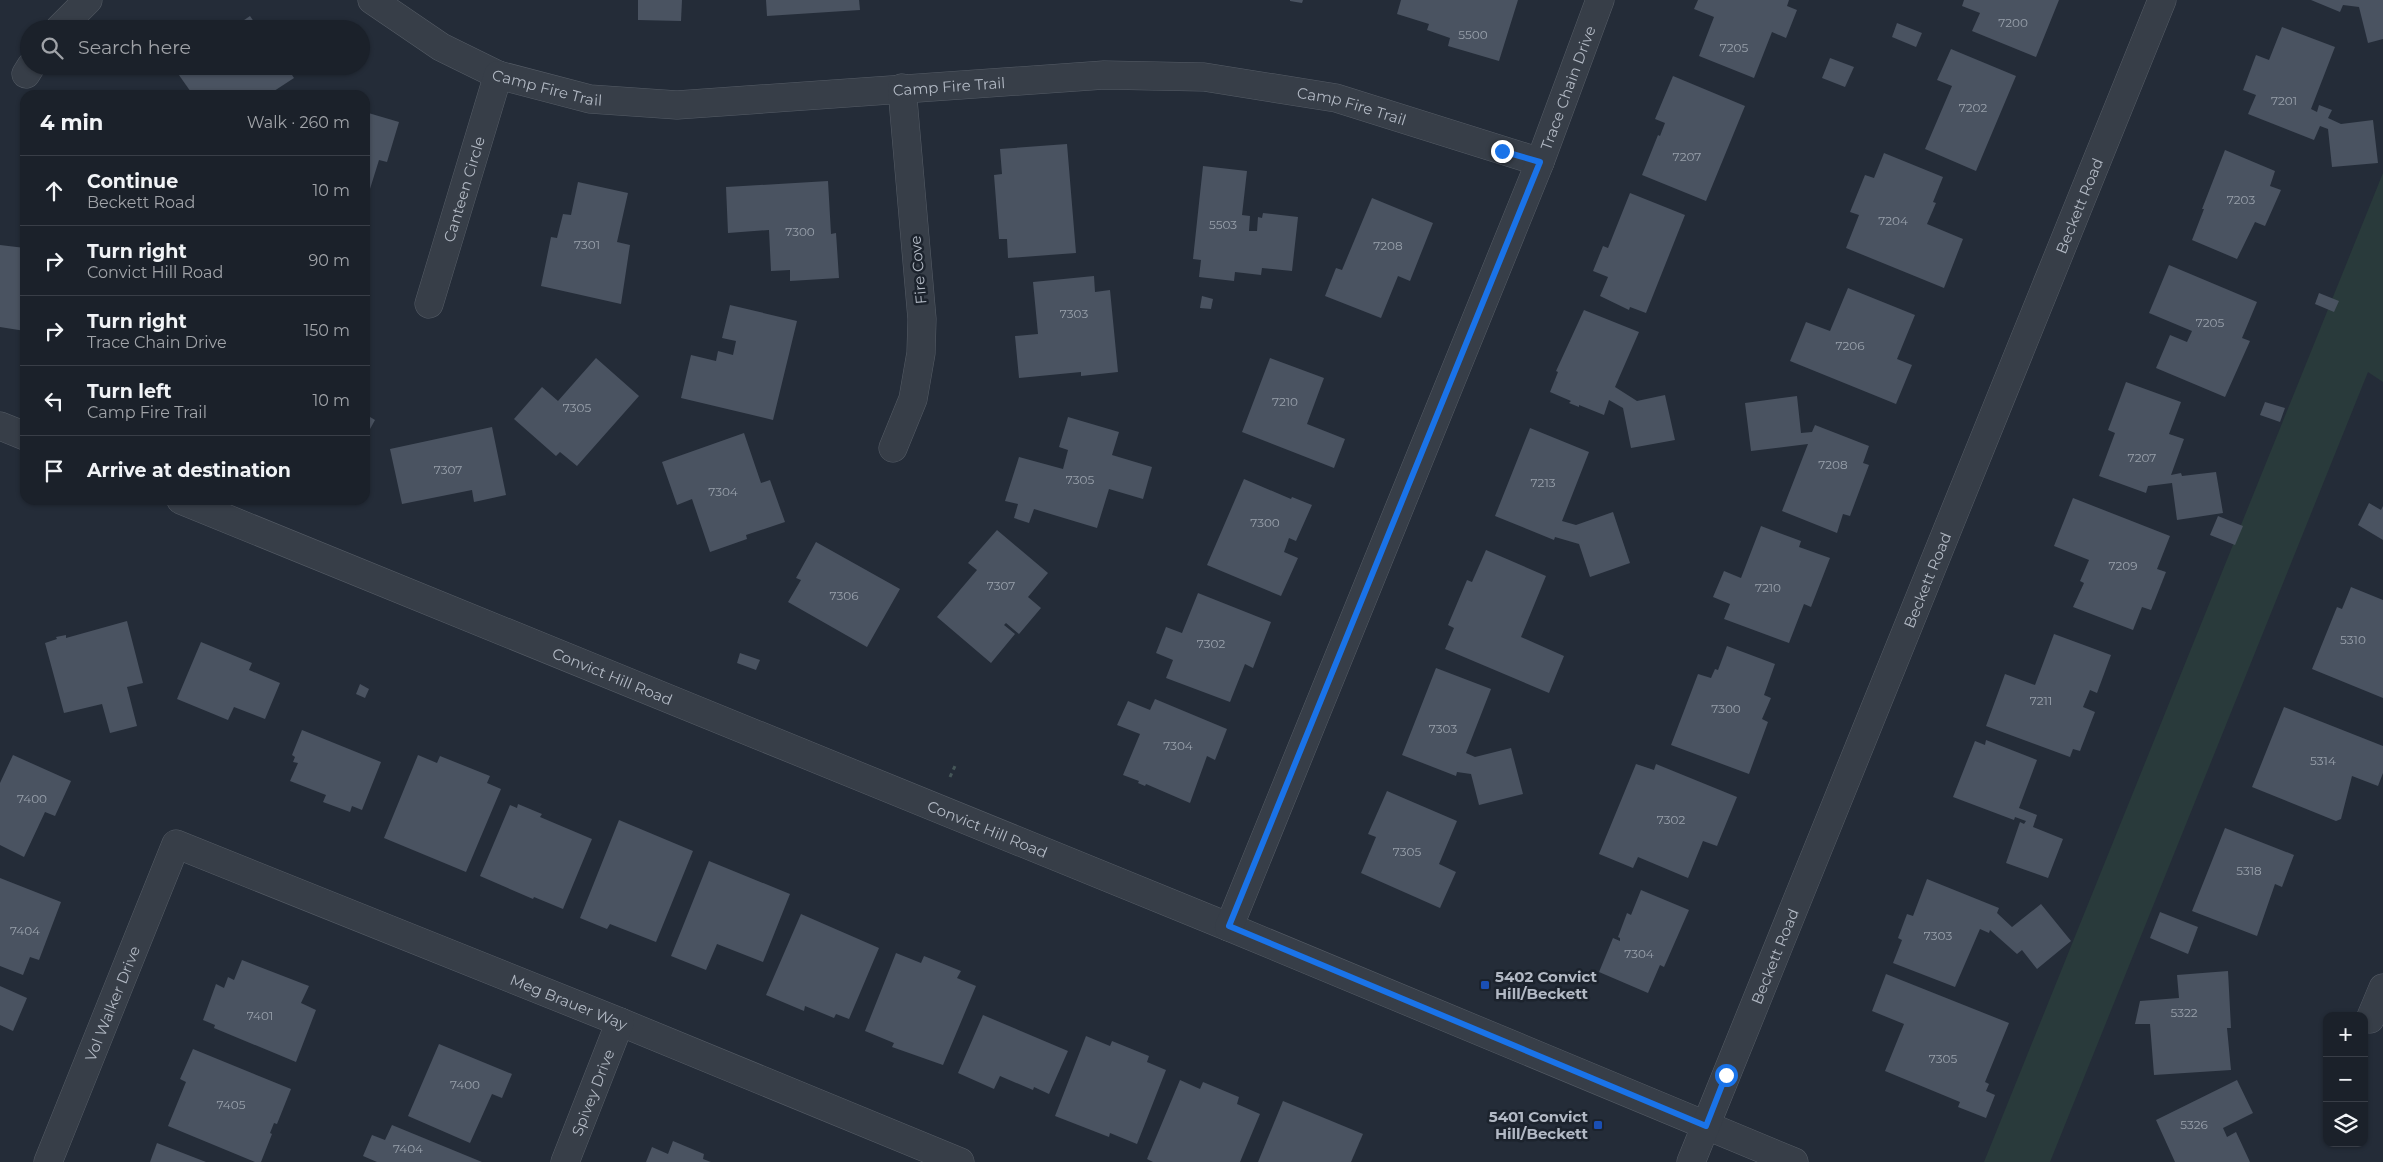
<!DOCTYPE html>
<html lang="en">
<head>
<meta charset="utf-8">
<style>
  body { margin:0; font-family:Montserrat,sans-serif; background:#242932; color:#f1f3f6 }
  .controls { position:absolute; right:15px; bottom:15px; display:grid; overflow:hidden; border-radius:10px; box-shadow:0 1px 4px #0004 }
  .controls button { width:45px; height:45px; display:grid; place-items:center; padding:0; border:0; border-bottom:1px solid #393e47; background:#1b212a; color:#f1f3f6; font:25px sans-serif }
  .stop { position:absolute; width:15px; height:15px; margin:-11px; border:4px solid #1a73e8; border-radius:50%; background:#fff }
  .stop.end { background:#1a73e8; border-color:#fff; box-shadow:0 1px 5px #0008 }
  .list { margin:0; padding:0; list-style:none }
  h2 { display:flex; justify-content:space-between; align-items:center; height:65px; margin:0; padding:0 20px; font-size:21px }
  h2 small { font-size:16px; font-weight:400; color:#a0a3a8 }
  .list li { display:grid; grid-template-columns:32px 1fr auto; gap:15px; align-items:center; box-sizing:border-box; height:70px; padding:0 20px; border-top:1px solid #393e47 }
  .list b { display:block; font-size:19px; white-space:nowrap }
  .list p { margin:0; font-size:16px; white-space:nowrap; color:#a0a3a8 }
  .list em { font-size:16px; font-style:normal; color:#a0a3a8 }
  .icon { flex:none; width:28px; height:28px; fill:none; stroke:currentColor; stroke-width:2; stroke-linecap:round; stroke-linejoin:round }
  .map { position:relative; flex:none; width:2383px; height:1162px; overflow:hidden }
  .search { position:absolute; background:#1b212a; box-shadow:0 1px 4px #0004; left:20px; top:20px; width:350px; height:55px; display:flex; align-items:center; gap:12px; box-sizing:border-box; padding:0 18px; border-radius:28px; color:#a0a3a8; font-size:19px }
  .panel { position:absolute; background:#1b212a; box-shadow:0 1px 4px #0004; left:20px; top:90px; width:350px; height:415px; border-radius:15px }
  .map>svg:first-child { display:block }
  .green { fill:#293a3b }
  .building { fill:#4a5361 }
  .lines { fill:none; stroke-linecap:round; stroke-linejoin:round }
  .minor-casing { stroke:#555c66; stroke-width:29 }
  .path { stroke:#455658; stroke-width:3; stroke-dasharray:4 4; stroke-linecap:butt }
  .minor { stroke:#373e48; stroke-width:28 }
  .route { stroke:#1a73e8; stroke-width:6 }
  .transit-dot { fill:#1a4fb4; stroke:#1c232d; stroke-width:2 }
  .labels { text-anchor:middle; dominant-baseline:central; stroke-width:5; stroke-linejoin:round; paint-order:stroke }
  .number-label { font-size:12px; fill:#98a0ab }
  .street-label { font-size:15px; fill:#b2b9c4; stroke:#1c232d }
  .poi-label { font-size:15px; font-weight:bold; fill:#b2b9c4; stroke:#1c232d; text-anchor:start }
</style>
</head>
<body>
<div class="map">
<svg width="2383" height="1162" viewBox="0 0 2383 1162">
  <rect width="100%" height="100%" fill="#242c38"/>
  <polygon class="green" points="2383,173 2383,382 2368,372 2050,1162 1984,1162"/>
  <g class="building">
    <polygon points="638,0 682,0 681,21 638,20"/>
    <polygon points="766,0 859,0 860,10 767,16"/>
    <polygon points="1290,0 1303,0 1302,3 1290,1"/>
    <polygon points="1401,0 1518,0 1499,61 1448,46 1450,38 1427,30 1429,24 1397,14"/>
    <polygon points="1698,0 1789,0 1787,6 1797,10 1786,38 1772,32 1754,78 1699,56 1714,17 1694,9"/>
    <polygon points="1964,0 2059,0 2036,57 1972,31 1980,13 1962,6"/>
    <polygon points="2311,0 2383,0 2383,39 2368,43 2359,7 2343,5 2340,12"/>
    <polygon points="250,16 259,29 231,29"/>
    <polygon points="1897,23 1922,33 1916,47 1892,37"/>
    <polygon points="2282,27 2335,47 2311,109 2317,112 2319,105 2332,110 2328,118 2341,124 2373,120 2378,163 2332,167 2328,129 2320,126 2314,140 2248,114 2256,95 2243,90 2256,55 2269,60"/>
    <polygon points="1951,49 2016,76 1976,171 1925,149 1952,86 1937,80"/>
    <polygon points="1830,58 1854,67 1845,87 1822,78"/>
    <polygon points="177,66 286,66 294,78 268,95 193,95 174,68"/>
    <polygon points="1673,76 1745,106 1706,201 1642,175 1658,135 1660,136 1665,123 1655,119"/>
    <polygon points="365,112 399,122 387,162 379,160 365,205"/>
    <polygon points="1067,144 1076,253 1008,258 1007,239 999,239 994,175 1002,174 1000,149"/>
    <polygon points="2225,150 2275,171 2270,186 2281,190 2265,226 2255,222 2237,259 2192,240 2204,209 2202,209"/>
    <polygon points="1884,153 1943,177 1933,202 1936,203 1927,224 1963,239 1944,288 1846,248 1859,215 1850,212 1865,175 1874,178"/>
    <polygon points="1203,166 1247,171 1242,215 1250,216 1249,231 1257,231 1258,217 1262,218 1263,213 1298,217 1292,271 1262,268 1261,275 1235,272 1234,281 1199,277 1201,260 1193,259"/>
    <polygon points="828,181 831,234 836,233 839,278 790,281 790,270 771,271 769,230 728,233 726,187"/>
    <polygon points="578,182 628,193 617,242 630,245 621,304 541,286 551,237 557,238 563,214 571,215"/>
    <polygon points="1630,193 1685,215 1646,313 1630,307 1629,310 1600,296 1608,277 1593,271 1603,246 1608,248"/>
    <polygon points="1372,198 1433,223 1410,281 1398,276 1381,318 1325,296 1336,268 1342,270"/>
    <polygon points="0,245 25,248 25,331 0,327"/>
    <polygon points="2169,265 2257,302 2242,338 2250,341 2225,397 2156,368 2170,335 2187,342 2192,331 2149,313"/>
    <polygon points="1094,276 1095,292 1110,290 1118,372 1081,376 1081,372 1019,378 1015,336 1038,334 1033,282"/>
    <polygon points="1848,288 1915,315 1897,359 1912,365 1896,404 1790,361 1806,322 1830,331"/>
    <polygon points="2319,293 2339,301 2334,312 2315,304"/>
    <polygon points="1202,296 1213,299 1211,309 1200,308"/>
    <polygon points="730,305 797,321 773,420 681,398 691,355 716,361 718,351 733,355 736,341 722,338"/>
    <polygon points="1584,310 1639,332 1615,387 1637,401 1665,395 1675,440 1631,448 1623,408 1609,400 1604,415 1579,405 1579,407 1569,403 1571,401 1550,392 1558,372 1556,371"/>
    <polygon points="596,358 639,396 577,466 560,452 556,456 514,419 542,387 558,401"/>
    <polygon points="1270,358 1324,378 1307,424 1345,439 1334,468 1242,432"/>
    <polygon points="2126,382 2181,402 2169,434 2184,439 2171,475 2181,473 2182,476 2216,472 2223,513 2177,520 2172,483 2148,486 2146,493 2099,476 2115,433 2108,430"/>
    <polygon points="1797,396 1801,433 1812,432 1815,425 1869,446 1863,463 1869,465 1850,516 1843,514 1837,533 1782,511 1808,444 1751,451 1745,403"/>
    <polygon points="2265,402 2285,408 2280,422 2260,415"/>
    <polygon points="365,414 375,420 365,438"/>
    <polygon points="1068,417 1119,432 1112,455 1152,467 1143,499 1109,489 1097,528 1034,509 1029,523 1014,518 1018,504 1005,501 1019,457 1063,469 1068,450 1059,447"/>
    <polygon points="492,427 506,495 474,502 472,490 402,504 390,449"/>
    <polygon points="1530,428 1589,452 1562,521 1576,525 1613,512 1630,563 1590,577 1579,544 1555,537 1554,540 1495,516"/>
    <polygon points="744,433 761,483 770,480 785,522 746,535 747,539 710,552 692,499 677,505 662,462"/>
    <polygon points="1244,479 1291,499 1292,497 1312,505 1296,541 1289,538 1284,552 1298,558 1281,596 1207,565"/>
    <polygon points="2073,498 2170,536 2157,569 2166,572 2151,610 2142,607 2133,630 2073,607 2084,583 2080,581 2089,560 2054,546"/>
    <polygon points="2369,503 2381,510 2383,506 2383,540 2358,525"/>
    <polygon points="2218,516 2243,526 2235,545 2210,535"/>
    <polygon points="1761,526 1801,541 1799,547 1830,558 1811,607 1804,604 1789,643 1724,619 1730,604 1713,597 1724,571 1741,578"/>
    <polygon points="997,530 1048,573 1028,597 1041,608 1019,634 1006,623 1004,625 1015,634 991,663 937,617 977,570 968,563"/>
    <polygon points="816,542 900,589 867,647 788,602 801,580 796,578"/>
    <polygon points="1486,550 1546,576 1521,637 1564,656 1549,693 1445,649 1454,628 1448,625 1467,580 1472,582"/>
    <polygon points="2351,587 2383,600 2383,698 2312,669 2337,607 2342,609"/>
    <polygon points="1198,593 1271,622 1253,668 1245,664 1230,702 1166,678 1173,660 1156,653 1166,627 1182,633"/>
    <polygon points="127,621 143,683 127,687 137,726 110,733 102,704 64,713 45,643 57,639 56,637 66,635 66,638"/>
    <polygon points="2054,634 2111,655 2097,693 2090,690 2083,707 2095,712 2080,751 2073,749 2070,757 1986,726 2005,674 2035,685"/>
    <polygon points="201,642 252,663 249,670 280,683 265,719 234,707 228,720 177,699"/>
    <polygon points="1727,646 1775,664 1764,695 1771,698 1762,719 1768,722 1749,774 1671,745 1698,674 1711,678 1715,669 1718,670"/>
    <polygon points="740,653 760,660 756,670 737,663"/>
    <polygon points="1436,668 1491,689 1466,753 1475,757 1511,748 1523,794 1479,805 1471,774 1457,772 1456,776 1402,755"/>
    <polygon points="360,684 369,689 365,698 356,694"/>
    <polygon points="1155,699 1227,729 1215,760 1207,756 1190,803 1146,784 1145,786 1138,783 1139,781 1123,775 1140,734 1117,725 1128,701 1150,710"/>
    <polygon points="2284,707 2383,746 2383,773 2378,786 2352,776 2341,819 2336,821 2252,787"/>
    <polygon points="302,730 381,762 362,810 352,806 350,812 323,802 326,795 290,781 298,763 293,762 295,757 292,755"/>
    <polygon points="1986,740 2037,760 2019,808 2037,815 2033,827 2063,839 2048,878 2006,863 2020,822 2024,824 2026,821 2015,817 2014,820 1953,797 1975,741 1985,745"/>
    <polygon points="13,755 71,781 55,816 45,812 24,857 0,845 0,783"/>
    <polygon points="418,755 437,763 440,756 490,776 487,783 501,789 466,872 384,838"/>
    <polygon points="1636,764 1654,770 1656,764 1737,797 1717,846 1703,841 1688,878 1638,857 1633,868 1599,854"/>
    <polygon points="1387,791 1457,821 1439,864 1456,872 1440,908 1361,873 1376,837 1368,834"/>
    <polygon points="518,804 542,814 540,817 592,839 563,909 534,897 533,899 480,876 510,805 517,808"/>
    <polygon points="619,820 693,851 656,942 610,924 607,929 580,918"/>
    <polygon points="2225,828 2294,855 2282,887 2275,884 2257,936 2192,911"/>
    <polygon points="709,861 790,894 763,962 717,944 706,970 671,956"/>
    <polygon points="0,878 61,902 39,960 30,957 23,975 0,966"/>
    <polygon points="1927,879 1999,908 1997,913 2012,927 2041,904 2071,941 2037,969 2022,950 2017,954 1990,930 1989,933 1980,929 1955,987 1893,963 1902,940 1898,938 1907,914 1913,916"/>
    <polygon points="1641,890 1689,910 1664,967 1660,965 1648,993 1599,972 1613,938 1620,941 1620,938 1618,937 1627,913 1631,915"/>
    <polygon points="2160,912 2198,927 2188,954 2150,938"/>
    <polygon points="801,914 879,948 849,1019 836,1014 834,1018 805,1006 804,1011 766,995"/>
    <polygon points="896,953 921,963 924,956 961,971 957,978 976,986 943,1065 892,1047 894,1043 865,1031"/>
    <polygon points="242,960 309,986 301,1003 316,1010 296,1062 214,1028 215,1025 203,1020 216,984 224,988 228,977 234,980"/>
    <polygon points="2228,971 2231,1028 2227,1028 2231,1070 2154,1075 2150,1024 2135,1024 2140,1001 2179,998 2177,975"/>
    <polygon points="1886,974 2009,1023 1985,1082 1989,1084 1986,1091 1995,1095 1986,1118 1958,1107 1960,1102 1885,1071 1904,1024 1872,1011"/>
    <polygon points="0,986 27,998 13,1031 0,1025"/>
    <polygon points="983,1015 1068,1051 1049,1094 1034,1087 1033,1090 1000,1076 994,1089 958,1073"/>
    <polygon points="1086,1036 1110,1046 1112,1041 1149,1056 1147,1062 1166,1070 1137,1144 1110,1133 1109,1137 1055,1116"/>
    <polygon points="439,1044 512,1074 502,1098 492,1094 470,1143 408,1116"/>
    <polygon points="193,1049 291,1089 277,1124 274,1123 270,1133 272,1134 261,1162 255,1162 168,1126 186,1082 180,1079"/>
    <polygon points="1180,1080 1200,1089 1203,1082 1239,1097 1237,1104 1260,1114 1240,1162 1153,1162 1147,1159"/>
    <polygon points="2237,1080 2253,1113 2223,1128 2227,1137 2236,1132 2250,1162 2175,1162 2156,1120"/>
    <polygon points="1283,1101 1363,1134 1351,1162 1258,1162"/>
    <polygon points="392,1125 482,1162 377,1162 363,1156 372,1135 385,1140"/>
    <polygon points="673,1141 704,1154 703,1159 711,1162 646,1162 652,1147 668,1154"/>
    <polygon points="157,1143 206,1162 150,1162"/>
  </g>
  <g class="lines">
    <defs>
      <g id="minor">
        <path id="s1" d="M372 0 441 47 498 75 590 99 677 105 1104 75 1204 77 1336 98 1540 162"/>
        <polyline points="59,29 88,0"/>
        <polyline points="26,74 31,66"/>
        <path id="s2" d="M429 304 498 75"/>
        <polyline points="0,426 25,436"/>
        <polyline points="893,448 913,399 921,353 922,319 902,88"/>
        <path id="s3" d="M181 500 1229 927 1794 1162"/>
        <path id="s4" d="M1229 927 1540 162 1600 0"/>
        <polyline points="2370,1019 2383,988"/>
        <path id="s5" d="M48 1162 176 844 620 1022 960 1162"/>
        <path id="s6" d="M565 1162 620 1022"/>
        <path id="s7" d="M1691 1162 2162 0"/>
      </g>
    </defs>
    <use href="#minor" class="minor-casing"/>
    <polyline class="path" points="950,777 955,766"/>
    <use href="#minor" class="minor"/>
  </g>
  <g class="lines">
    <polyline class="route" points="1502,151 1540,162 1229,926 1706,1126 1726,1075"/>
  </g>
  <g class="transit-dot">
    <rect x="1480" y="980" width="10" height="10" rx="2.5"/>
    <rect x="1593" y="1120" width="10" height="10" rx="2.5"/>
  </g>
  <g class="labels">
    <g class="number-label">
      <text x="2013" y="22">7200</text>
      <text x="1473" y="34">5500</text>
      <text x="1734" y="47">7205</text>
      <text x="2284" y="100">7201</text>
      <text x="1973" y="107">7202</text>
      <text x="1687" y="156">7207</text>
      <text x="2241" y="199">7203</text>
      <text x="1893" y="220">7204</text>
      <text x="1223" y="224">5503</text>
      <text x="800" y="231">7300</text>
      <text x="587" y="244">7301</text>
      <text x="1388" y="245">7208</text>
      <text x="1074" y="313">7303</text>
      <text x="2210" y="322">7205</text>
      <text x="1850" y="345">7206</text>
      <text x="1285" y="401">7210</text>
      <text x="577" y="407">7305</text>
      <text x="2142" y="457">7207</text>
      <text x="1833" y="464">7208</text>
      <text x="448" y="469">7307</text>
      <text x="1080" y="479">7305</text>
      <text x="1543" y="482">7213</text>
      <text x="723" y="491">7304</text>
      <text x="1265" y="522">7300</text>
      <text x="2123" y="565">7209</text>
      <text x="1001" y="585">7307</text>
      <text x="1768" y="587">7210</text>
      <text x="844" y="595">7306</text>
      <text x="2353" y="639">5310</text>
      <text x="1211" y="643">7302</text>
      <text x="2041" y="700">7211</text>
      <text x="1726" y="708">7300</text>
      <text x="1443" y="728">7303</text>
      <text x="1178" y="745">7304</text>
      <text x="2323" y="760">5314</text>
      <text x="32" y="798">7400</text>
      <text x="1671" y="819">7302</text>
      <text x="1407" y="851">7305</text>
      <text x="2249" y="870">5318</text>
      <text x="25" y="930">7404</text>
      <text x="1938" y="935">7303</text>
      <text x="1639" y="953">7304</text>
      <text x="2184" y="1012">5322</text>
      <text x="260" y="1015">7401</text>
      <text x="1943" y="1058">7305</text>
      <text x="465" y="1084">7400</text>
      <text x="231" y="1104">7405</text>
      <text x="2194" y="1124">5326</text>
      <text x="408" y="1148">7404</text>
    </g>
    <g class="street-label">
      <text stroke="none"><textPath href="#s1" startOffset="198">Camp Fire Trail</textPath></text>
      <text stroke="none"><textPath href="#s1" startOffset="602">Camp Fire Trail</textPath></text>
      <text stroke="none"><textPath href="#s4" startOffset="905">Trace Chain Drive</textPath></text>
      <text stroke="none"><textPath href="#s1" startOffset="1008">Camp Fire Trail</textPath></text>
      <text stroke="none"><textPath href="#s2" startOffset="120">Canteen Circle</textPath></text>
      <text stroke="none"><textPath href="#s7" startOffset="1032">Beckett Road</textPath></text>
      <text transform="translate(918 270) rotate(-95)">Fire Cove</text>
      <text stroke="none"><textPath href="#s7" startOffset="628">Beckett Road</textPath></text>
      <text stroke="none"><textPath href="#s3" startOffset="466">Convict Hill Road</textPath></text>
      <text stroke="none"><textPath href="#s3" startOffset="871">Convict Hill Road</textPath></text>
      <text stroke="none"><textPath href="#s7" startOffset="222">Beckett Road</textPath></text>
      <text stroke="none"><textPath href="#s5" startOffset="766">Meg Brauer Way</textPath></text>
      <text stroke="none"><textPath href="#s5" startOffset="171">Vol Walker Drive</textPath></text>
      <text stroke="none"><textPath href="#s6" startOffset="75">Spivey Drive</textPath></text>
    </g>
    <g class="poi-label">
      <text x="1495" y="976">5402 Convict<tspan x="1495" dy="17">Hill/Beckett</tspan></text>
      <text x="1588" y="1116" text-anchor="end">5401 Convict<tspan x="1588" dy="17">Hill/Beckett</tspan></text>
    </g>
  </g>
</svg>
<div class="controls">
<button>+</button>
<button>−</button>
<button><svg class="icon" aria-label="layers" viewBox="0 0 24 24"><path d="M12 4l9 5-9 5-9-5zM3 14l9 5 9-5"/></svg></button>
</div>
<div class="stop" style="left:1726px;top:1075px"></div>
<div class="stop end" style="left:1502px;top:151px"></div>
<div class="search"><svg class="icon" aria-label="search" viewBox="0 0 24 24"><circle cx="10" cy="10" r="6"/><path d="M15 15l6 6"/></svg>Search here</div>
<section class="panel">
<h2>4 min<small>Walk · 260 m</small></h2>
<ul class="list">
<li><svg class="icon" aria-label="ahead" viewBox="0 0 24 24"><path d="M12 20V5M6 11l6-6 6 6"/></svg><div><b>Continue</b><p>Beckett Road</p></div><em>10 m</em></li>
<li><svg class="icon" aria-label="right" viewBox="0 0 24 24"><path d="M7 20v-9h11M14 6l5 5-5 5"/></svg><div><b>Turn right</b><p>Convict Hill Road</p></div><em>90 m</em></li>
<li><svg class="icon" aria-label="right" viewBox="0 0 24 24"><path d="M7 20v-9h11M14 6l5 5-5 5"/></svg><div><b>Turn right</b><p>Trace Chain Drive</p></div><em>150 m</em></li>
<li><svg class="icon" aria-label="left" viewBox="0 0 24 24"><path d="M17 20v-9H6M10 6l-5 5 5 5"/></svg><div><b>Turn left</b><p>Camp Fire Trail</p></div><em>10 m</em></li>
<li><svg class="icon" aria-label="arrive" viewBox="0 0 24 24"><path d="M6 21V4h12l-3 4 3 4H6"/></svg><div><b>Arrive at destination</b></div></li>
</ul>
</section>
</div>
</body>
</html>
